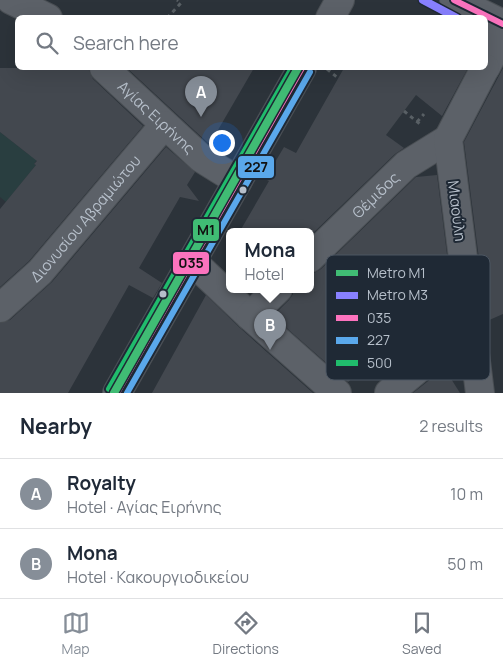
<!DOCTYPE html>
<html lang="en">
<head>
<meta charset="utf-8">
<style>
  body { margin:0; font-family:Manrope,sans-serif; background:#f2f2f3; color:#1f2937 }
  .you { position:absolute; left:221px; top:142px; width:18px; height:18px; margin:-12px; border:4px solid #fff; border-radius:50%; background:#1a73e8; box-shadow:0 0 0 8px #1a73e833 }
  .badge { display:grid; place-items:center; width:32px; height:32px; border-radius:50%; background:#868e98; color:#fff; font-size:16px; font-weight:700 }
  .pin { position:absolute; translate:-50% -41px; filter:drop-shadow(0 1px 2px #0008) }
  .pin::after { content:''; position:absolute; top:26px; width:18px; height:15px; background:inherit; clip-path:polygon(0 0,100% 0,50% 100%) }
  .popup { position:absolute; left:226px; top:228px; width:88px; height:65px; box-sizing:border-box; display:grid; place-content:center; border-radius:8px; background:#fff; filter:drop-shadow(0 1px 4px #0005); font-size:16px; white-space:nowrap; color:#747a83 }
  .popup b { font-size:19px; color:#1f2937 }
  .popup::after { content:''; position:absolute; left:50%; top:100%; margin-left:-10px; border:10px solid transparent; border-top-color:#fff }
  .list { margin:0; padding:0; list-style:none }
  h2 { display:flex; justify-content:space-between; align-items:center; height:65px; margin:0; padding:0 20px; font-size:21px }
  h2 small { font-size:16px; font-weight:400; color:#747a83 }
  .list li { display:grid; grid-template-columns:32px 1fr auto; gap:15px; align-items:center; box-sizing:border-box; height:70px; padding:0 20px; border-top:1px solid #e0e1e3 }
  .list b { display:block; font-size:19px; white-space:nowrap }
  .list p { margin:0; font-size:16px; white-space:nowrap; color:#747a83 }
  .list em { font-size:16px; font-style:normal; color:#747a83 }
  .icon { flex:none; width:28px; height:28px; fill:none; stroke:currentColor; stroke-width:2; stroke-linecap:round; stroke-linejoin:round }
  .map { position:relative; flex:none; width:503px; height:393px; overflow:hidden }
  .search { position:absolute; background:#fff; box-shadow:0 5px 20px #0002; left:15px; right:15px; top:15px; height:55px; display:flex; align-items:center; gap:12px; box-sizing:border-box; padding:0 18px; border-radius:8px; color:#747a83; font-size:19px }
  .sheet { height:205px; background:#fff }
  nav { display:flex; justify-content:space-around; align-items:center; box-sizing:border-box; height:70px; border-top:1px solid #e0e1e3; background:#fff; font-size:14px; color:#747a83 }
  nav a { display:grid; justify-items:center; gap:2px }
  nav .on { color:#868e98 }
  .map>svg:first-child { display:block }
  .green { fill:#293e40 }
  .building { fill:#43484f }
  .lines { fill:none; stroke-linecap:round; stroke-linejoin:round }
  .minor-casing { stroke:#4a4f54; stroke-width:30 }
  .path { stroke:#596065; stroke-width:3; stroke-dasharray:4 4; stroke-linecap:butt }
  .minor { stroke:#5c6168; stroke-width:28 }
  .bus-1-casing { stroke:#1f2935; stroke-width:10 }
  .bus-2-casing { stroke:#1f2935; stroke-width:10 }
  .bus-3-casing { stroke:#1f2935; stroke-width:10 }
  .bus-1 { stroke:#fc73be; stroke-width:6 }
  .bus-2 { stroke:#5aa8eb; stroke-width:6 }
  .bus-3 { stroke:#20bc6c; stroke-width:6 }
  .metro-1-casing { stroke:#1f2935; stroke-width:11 }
  .metro-2-casing { stroke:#1f2935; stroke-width:11 }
  .metro-1 { stroke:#40bc74; stroke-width:8 }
  .metro-2 { stroke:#8880ff; stroke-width:8 }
  .bus-dot { fill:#b6bfca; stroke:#1f2935; stroke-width:2 }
  .labels { text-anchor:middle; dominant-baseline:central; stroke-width:4; stroke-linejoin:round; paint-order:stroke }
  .street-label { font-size:15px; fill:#b6bfca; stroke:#1f2935 }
  .key { fill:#1f2935; stroke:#4c5662; stroke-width:1 }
  .key-label { font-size:14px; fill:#b6bfca }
  .line-badge { stroke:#1f2935; stroke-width:2 }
  .pale-badge-label { font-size:14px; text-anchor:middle; font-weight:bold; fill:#111 }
</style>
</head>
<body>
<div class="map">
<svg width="503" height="393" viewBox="0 0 503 393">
  <rect width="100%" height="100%" fill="#2c333a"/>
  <polygon class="green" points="0,132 28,154 38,158 34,164 36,165 6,202 0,197"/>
  <g class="building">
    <polygon points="0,68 88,68 93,79 143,126 29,261 0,287 0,209 36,165 34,164 37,161 0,132"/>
    <polygon points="130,68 254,68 211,142 208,143 128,69"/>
    <polygon points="344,68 468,68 442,116 416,95 386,135 404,148 395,154 310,236 310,231 240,231 269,181 265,179 284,147 296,153"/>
    <polygon points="503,68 503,314 487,321 464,142"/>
    <polygon points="166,147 195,172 187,185 199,201 180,197 139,268 162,283 153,298 129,285 68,393 0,393 0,323 10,320 52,282"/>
    <polygon points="437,175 457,334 430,346 415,351 380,380 368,365 348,382 273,316 289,300 293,294 293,289 310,289 310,273 314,273 321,269 416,177"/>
    <polygon points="206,295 239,327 313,393 152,393"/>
    <polygon points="448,374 460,393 413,393 432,378"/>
  </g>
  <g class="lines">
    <defs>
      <g id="minor">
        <polyline points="11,0 48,18"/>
        <polyline points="454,0 503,24"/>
        <polyline points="330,18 340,0"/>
        <polyline points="486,67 503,34"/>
        <path id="s1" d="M104 68 201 158 238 181"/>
        <path id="s2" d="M310 258 406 165 448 139"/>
        <polyline points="192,261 250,316 337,393"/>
        <path id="s3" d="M0 308 40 272 164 125"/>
        <polyline points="250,316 278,289"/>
        <polyline points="117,393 302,68"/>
        <polyline points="389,393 425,363 475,353"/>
        <polyline points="480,393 448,139 485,68"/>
      </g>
    </defs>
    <use href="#minor" class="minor-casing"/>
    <g class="path">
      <polyline points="167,18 181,3 177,0"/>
      <polyline points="327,69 338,78"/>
      <polyline points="404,111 421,125"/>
      <polyline points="417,122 424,114"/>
    </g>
    <use href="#minor" class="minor"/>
    <defs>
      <g id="bus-1">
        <polyline points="454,0 503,24"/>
        <polyline points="117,393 302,68"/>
      </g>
      <polyline id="bus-2" points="127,393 310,72"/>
      <polyline id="bus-3" points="109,389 292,68"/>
    </defs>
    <use href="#bus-1" class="bus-1-casing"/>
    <use href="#bus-2" class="bus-2-casing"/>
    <use href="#bus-3" class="bus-3-casing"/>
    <use href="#bus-1" class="bus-1"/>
    <use href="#bus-2" class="bus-2"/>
    <use href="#bus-3" class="bus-3"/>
    <defs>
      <polyline id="metro-1" points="114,393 298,68"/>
      <polyline id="metro-2" points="423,0 457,18"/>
    </defs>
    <use href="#metro-1" class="metro-1-casing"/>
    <use href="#metro-2" class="metro-2-casing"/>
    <use href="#metro-1" class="metro-1"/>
    <use href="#metro-2" class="metro-2"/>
  </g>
  <g class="bus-dot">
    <circle cx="243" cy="190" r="4.5"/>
    <circle cx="163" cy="294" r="4.5"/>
  </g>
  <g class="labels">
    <g class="street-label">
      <text stroke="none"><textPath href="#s1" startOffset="72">Αγίας Ειρήνης</textPath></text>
      <text stroke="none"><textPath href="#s2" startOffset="91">Θέμιδος</textPath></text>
      <text transform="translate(457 211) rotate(83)">Μιαούλη</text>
      <text stroke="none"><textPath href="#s3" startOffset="124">Διονυσίου Αβραμιώτου</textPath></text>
    </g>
  </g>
  <rect x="326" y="255" width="164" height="125" rx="8" class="key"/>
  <rect x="336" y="270" width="22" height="6" fill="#40bc74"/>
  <rect x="336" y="292" width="22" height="7" fill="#8880ff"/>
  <rect x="336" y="315" width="22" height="6" fill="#fc73be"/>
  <rect x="336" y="337" width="22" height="7" fill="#5aa8eb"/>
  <rect x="336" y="360" width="22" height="6" fill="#20bc6c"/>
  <g class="key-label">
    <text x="367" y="278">Metro Μ1</text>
    <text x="367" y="300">Metro Μ3</text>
    <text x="367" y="323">035</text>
    <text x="367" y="345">227</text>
    <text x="367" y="368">500</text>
  </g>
  <g class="line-badge">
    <rect x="237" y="155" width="38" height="24" rx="5" fill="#5aa8eb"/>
    <rect x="192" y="218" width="28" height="24" rx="5" fill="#40bc74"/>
    <rect x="172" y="251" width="38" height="24" rx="5" fill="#fc73be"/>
  </g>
  <g class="pale-badge-label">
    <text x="256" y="172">227</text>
    <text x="206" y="235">Μ1</text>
    <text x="191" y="268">035</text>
  </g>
</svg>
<div class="you"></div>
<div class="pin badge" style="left:201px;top:117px">A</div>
<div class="pin badge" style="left:270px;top:350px">B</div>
<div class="popup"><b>Mona</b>Hotel</div>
<div class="search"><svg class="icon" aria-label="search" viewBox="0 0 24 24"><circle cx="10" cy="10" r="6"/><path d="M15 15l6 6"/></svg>Search here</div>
</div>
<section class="sheet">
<h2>Nearby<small>2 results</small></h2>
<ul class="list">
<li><span class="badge">A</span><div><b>Royalty</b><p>Hotel · Αγίας Ειρήνης</p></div><em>10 m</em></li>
<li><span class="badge">B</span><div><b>Mona</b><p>Hotel · Κακουργιοδικείου</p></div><em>50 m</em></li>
</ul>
</section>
<nav>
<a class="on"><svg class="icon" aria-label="map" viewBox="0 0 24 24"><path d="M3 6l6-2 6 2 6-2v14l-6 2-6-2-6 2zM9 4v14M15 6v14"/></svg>Map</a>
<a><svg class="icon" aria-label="directions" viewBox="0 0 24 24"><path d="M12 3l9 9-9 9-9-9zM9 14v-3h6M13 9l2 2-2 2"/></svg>Directions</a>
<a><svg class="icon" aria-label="saved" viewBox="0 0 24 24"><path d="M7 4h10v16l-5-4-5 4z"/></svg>Saved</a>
</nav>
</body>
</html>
